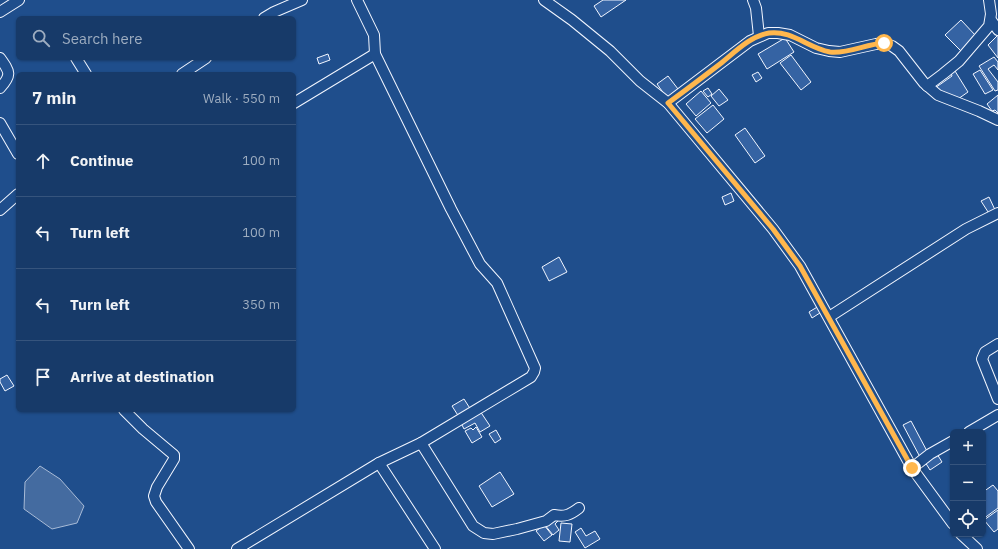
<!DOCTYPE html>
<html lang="en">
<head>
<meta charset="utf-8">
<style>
  body { margin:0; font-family:"IBM Plex Sans",sans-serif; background:#244571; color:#f1f3f6 }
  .controls { position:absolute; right:12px; bottom:12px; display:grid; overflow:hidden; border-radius:6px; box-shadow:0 1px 3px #0004 }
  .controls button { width:36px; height:36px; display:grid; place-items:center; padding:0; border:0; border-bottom:1px solid #36547d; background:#173a69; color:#f1f3f6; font:20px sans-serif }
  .stop { position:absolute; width:12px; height:12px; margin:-9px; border:3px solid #ffb74d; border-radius:50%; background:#fff }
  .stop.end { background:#ffb74d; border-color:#fff; box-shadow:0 1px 4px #0008 }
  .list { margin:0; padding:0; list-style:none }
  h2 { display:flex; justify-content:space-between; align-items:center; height:52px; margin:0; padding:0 16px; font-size:17px }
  h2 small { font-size:13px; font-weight:400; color:#9eadc0 }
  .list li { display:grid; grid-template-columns:26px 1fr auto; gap:12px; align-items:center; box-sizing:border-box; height:72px; padding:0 16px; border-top:1px solid #36547d }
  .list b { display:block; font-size:15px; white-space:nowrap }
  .list em { font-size:13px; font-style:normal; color:#9eadc0 }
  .icon { flex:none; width:22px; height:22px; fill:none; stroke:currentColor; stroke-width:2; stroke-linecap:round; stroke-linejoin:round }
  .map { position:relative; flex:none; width:998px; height:549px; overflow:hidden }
  .search { position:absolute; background:#173a69; box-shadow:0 1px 3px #0004; left:16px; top:16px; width:280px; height:44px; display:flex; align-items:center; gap:10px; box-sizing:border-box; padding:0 14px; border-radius:6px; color:#9eadc0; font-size:15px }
  .panel { position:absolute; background:#173a69; box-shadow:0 1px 3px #0004; left:16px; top:72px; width:280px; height:340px; border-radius:6px }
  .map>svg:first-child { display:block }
  .water { fill:#446ba0; stroke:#a8bbd7 }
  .building { fill:#3563a3; stroke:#f2f6ff }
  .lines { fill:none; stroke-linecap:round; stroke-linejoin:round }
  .minor-casing { stroke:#f2f6ff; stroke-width:12 }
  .minor { stroke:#1f4e8c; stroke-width:10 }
  .route { stroke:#ffb74d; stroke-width:5 }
</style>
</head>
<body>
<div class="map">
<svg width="998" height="549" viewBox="0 0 998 549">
  <rect width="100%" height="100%" fill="#1f4e8c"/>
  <polygon class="water" points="40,466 60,479 84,506 77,523 52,529 24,509 25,482"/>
  <g class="building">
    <polygon points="603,0 626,0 601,17 594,6"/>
    <polygon points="961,20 976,36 962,52 945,35"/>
    <polygon points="998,35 998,58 988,45"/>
    <polygon points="785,38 794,52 767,69 758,54"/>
    <polygon points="328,54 330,60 319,64 317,58"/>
    <polygon points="791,55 811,82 801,90 780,63"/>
    <polygon points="994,57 998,62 998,70 994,65 988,69 998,82 998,90 995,91 979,66"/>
    <polygon points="980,70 993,90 985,94 973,74"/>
    <polygon points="955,71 968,92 958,99 935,88 952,76 951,73"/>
    <polygon points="758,72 762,78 756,82 752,75"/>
    <polygon points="668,76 678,89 667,98 657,84"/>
    <polygon points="708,88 712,94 708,97 703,91"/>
    <polygon points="719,89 728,100 719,106 711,96"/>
    <polygon points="701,91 711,103 696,116 686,104"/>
    <polygon points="998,95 998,113 995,110 992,111 987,104"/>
    <polygon points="713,105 724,119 707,133 695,119"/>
    <polygon points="745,128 765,156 755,163 735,135"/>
    <polygon points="731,193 734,201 725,205 722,197"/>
    <polygon points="989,197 996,212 990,215 981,201"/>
    <polygon points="559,257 567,272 549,281 542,267"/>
    <polygon points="819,306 823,311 812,318 809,312"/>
    <polygon points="7,375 14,386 5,391 0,382 0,379"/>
    <polygon points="464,399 471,410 459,417 452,406"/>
    <polygon points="480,411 490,426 480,432 475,423 464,429 461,423"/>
    <polygon points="911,421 928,453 920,457 903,425"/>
    <polygon points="476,427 482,437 472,443 465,431 471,428 473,430"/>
    <polygon points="496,430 501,439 495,443 489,434"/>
    <polygon points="937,454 942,462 930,470 925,462"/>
    <polygon points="500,472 514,494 492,507 479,486"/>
    <polygon points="993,485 998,491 998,508 983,519 983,492"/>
    <polygon points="998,510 998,529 994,532 984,520"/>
    <polygon points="555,516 558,521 555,524 559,530 553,535 544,524"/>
    <polygon points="561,523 572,524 570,542 559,541"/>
    <polygon points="544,525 552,535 544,541 536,531"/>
    <polygon points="581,528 586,536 595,531 600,539 585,548 575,532"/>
  </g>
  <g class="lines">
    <defs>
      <g id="minor">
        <polyline points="544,0 572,20 610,51 640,81 668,103 773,229 800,266 912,468 953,524"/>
        <polyline points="753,0 756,8 759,36"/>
        <polyline points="0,12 19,0"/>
        <polyline points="264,18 274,12 302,0"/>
        <polyline points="991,20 998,30"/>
        <path d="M0 58C10 72 12 75 0 88"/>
        <polyline points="76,58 86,74"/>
        <polyline points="182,74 206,58"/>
        <polyline points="927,86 943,74 959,61 989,26 991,14 989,0"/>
        <polyline points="294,103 375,54"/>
        <polyline points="668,103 750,41 768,33 778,33 790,35 816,48 829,51 840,52 876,44 884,43 892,46 899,51 924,83 938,95 979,111 998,120"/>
        <polyline points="0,123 18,154"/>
        <polyline points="0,210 18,194"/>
        <polyline points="829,317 966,229 998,213"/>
        <polyline points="998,344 985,352 982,359 998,399"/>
        <polyline points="124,410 143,429 174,455 174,459 157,487 154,496 156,502 189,549"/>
        <polyline points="969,432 998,415"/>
        <path d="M421 443 473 526 484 533 493 534 517 529 546 521 554 515C565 517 570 515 579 508"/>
        <polyline points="379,463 435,549"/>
        <polyline points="912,468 930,454 953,441"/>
        <polyline points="961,534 977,549"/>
        <polyline points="237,549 379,463 421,443 531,377 534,372 535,368 497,283 480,264 451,209 375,54 374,35 357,0"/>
      </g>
    </defs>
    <use href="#minor" class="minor-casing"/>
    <use href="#minor" class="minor"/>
  </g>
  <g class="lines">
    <path class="route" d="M884 43C866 44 848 54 830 52 808 48 792 30 769 33 750 36 734 53 720 64 703 77 686 90 668 103L773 229 800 266 912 468"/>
  </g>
</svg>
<div class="controls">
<button>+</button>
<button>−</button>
<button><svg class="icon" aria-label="locate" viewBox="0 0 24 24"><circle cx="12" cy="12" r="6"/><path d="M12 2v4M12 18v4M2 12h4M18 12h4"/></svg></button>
</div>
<div class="stop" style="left:884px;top:43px"></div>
<div class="stop end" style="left:912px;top:468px"></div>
<div class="search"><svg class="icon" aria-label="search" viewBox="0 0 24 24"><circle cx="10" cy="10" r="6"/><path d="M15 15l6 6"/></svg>Search here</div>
<section class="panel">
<h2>7 min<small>Walk · 550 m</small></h2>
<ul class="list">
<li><svg class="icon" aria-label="ahead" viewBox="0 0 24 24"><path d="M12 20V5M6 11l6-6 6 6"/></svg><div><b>Continue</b></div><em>100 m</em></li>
<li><svg class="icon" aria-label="left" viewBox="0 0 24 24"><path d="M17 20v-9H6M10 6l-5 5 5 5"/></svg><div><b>Turn left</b></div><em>100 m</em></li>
<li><svg class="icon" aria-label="left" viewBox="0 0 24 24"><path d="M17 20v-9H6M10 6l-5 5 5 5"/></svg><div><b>Turn left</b></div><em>350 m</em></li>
<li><svg class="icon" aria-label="arrive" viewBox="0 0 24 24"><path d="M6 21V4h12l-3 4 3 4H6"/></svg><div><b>Arrive at destination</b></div></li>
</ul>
</section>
</div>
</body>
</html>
